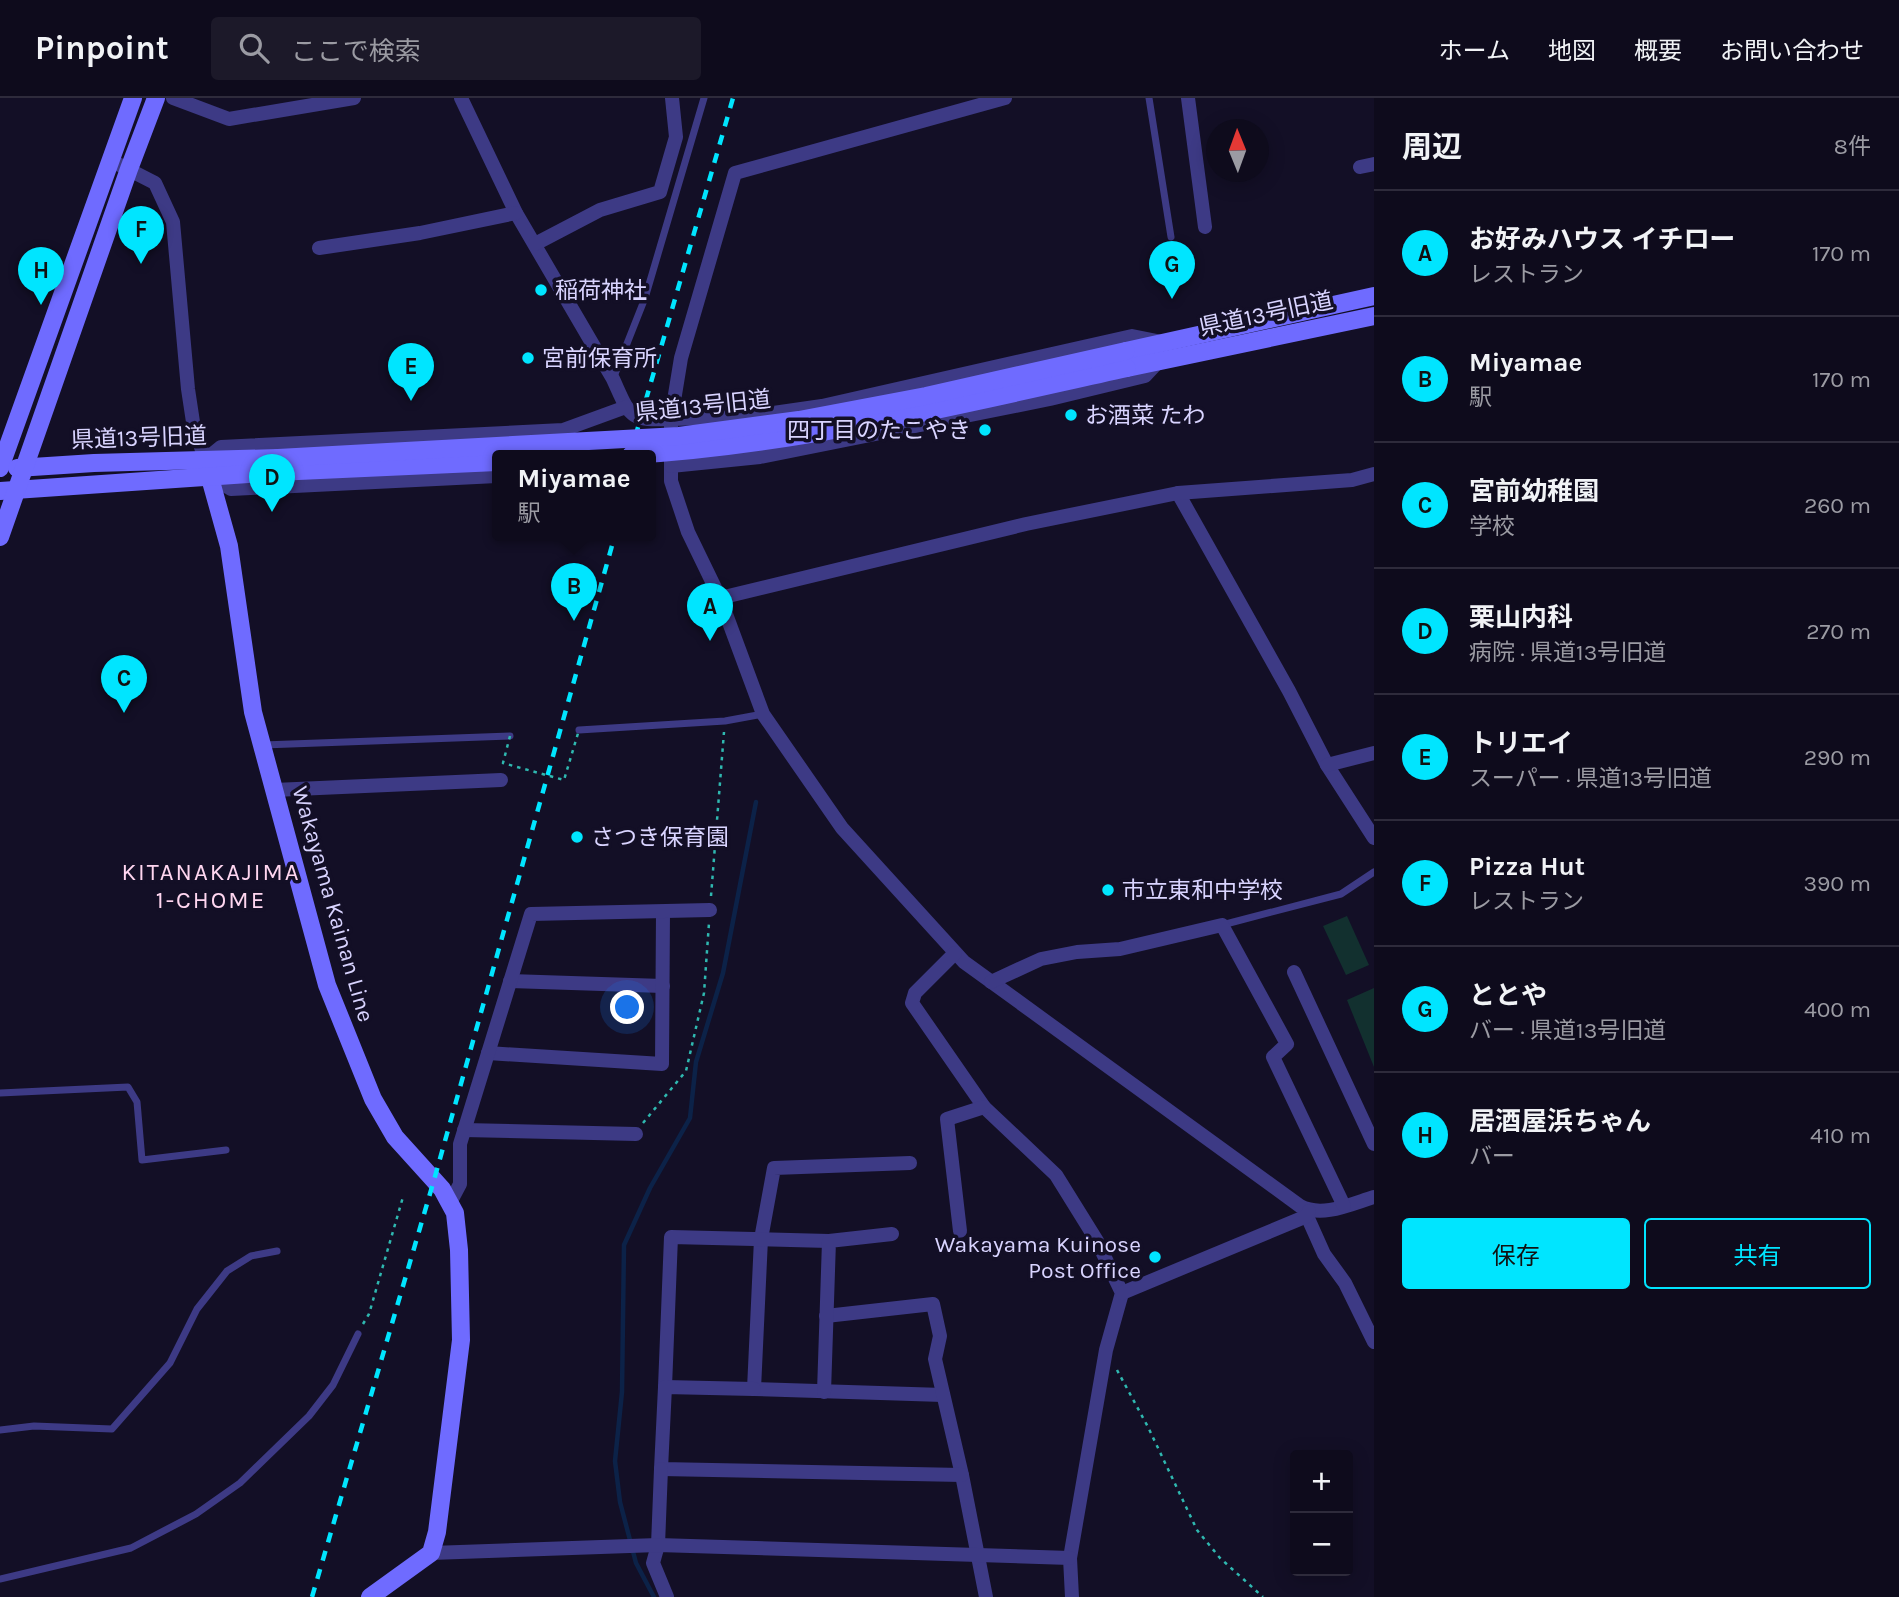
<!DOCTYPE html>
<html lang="ja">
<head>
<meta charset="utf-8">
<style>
  body { margin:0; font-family:Karla,"Noto Sans JP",sans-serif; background:#1c1929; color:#f1f3f6 }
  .controls { position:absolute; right:21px; bottom:21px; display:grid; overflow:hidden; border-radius:7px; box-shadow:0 4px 18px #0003 }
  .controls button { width:63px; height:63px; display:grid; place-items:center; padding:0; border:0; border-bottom:2px solid #2e2b3b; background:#0e0b1c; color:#f1f3f6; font:35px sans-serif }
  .compass { position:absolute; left:1206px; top:21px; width:63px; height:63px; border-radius:50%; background:#0e0b1c; box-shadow:0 4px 18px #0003; rotate:359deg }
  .you { position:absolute; left:628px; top:910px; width:24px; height:24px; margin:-18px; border:5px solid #fff; border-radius:50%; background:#1a73e8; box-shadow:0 0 0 10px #1a73e833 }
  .badge { display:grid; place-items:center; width:46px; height:46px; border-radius:50%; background:#00e5ff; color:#111; font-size:23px; font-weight:700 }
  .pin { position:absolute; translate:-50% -58px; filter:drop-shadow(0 2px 4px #0008) }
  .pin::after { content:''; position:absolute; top:37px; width:24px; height:21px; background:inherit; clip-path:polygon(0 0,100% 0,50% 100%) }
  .popup { position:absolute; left:492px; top:352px; width:164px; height:91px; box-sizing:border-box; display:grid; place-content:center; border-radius:7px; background:#0e0b1c; filter:drop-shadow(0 2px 5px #0005); font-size:23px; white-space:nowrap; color:#9b9ba3 }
  .popup b { font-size:26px; color:#f1f3f6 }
  .popup::after { content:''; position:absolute; left:50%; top:100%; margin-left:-14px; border:14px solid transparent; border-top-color:#0e0b1c }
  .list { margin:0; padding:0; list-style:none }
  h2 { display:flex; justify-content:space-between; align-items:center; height:91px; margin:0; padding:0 28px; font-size:30px }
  h2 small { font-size:23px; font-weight:400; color:#9b9ba3 }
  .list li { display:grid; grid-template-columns:46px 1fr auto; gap:21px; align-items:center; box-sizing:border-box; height:126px; padding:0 28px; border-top:2px solid #2e2b3b }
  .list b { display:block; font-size:26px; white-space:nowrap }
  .list p { margin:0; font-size:23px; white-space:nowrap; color:#9b9ba3 }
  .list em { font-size:23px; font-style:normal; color:#9b9ba3 }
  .actions { display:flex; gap:14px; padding:21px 28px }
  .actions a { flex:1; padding:16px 0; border:2px solid #00e5ff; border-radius:7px; text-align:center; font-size:24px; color:#00e5ff }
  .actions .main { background:#00e5ff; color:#111 }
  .icon { flex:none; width:38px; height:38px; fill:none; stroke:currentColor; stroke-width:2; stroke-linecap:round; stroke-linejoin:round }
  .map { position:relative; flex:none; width:1374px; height:1499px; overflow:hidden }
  header { display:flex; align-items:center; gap:42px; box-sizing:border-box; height:98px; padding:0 35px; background:#0e0b1c; border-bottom:2px solid #2e2b3b }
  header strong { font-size:33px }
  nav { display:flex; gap:38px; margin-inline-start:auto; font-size:24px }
  .search { width:490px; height:63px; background:#1c1929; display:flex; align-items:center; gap:18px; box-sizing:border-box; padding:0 24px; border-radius:7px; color:#9b9ba3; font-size:26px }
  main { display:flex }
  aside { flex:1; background:#0e0b1c }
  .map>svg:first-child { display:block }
  .green { fill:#12302f }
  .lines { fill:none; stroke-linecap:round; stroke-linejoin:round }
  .stream { stroke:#0c2248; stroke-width:4.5 }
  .path { stroke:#2fb8b0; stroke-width:2.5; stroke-dasharray:3.5 5; stroke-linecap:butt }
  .lane { stroke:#3d3a85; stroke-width:7 }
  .street { stroke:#3d3a85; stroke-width:14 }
  .secondary { stroke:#6f6bff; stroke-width:18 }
  .rail { stroke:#00e5ff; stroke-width:4.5; stroke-dasharray:10 9; stroke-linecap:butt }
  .path-bridge { stroke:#2fb8b0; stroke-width:2.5; stroke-dasharray:3.5 5; stroke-linecap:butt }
  .secondary-bridge { stroke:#6f6bff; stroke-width:18 }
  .poi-dot { fill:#00e5ff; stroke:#130f26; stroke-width:2.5 }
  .labels { text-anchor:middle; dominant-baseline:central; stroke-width:7; stroke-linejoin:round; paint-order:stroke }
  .poi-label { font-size:23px; fill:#d9d4ff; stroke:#130f26; text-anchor:start }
  .street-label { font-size:23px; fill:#d9d4ff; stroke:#130f26 }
  .neighbourhood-label { font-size:24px; letter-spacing:2px; fill:#ffd6f0; stroke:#130f26 }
</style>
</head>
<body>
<header>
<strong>Pinpoint</strong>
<div class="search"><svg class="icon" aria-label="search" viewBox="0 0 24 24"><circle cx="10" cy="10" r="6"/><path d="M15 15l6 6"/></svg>ここで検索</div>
<nav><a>ホーム</a><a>地図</a><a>概要</a><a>お問い合わせ</a></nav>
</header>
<main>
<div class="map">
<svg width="1374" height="1499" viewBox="0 0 1374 1499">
  <rect width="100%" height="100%" fill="#130f26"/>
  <g class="green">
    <polygon points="1347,818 1369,867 1346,877 1323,828"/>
    <polygon points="1374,890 1374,969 1347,902"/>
  </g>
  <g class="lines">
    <polyline class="stream" points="654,1499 636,1465 620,1404 615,1363 622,1294 624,1147 650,1090 690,1020 696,964 723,875 756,704"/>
    <g class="path">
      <polyline points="711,798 724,634"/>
      <polyline points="643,1025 686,973 704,895 709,825"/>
      <polyline points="363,1226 369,1216 403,1099"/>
      <polyline points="1117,1272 1148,1329 1197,1432 1220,1460 1263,1499"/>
    </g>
    <g class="lane">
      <polyline points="1149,0 1171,139"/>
      <polyline points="613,281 645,200 704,0"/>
      <polyline points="579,632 725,623 763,616"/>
      <polyline points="263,647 510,638"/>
      <polyline points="1222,827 1341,796 1374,774"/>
      <polyline points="0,995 128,989 137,1004 142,1062 226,1052"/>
      <polyline points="0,1332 34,1328 112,1331 170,1265 197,1211 227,1173 251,1158 277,1153"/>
      <polyline points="0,1481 131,1450 196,1416 240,1385 309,1318 333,1287 358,1236"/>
    </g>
    <g class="street">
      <polyline points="173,0 229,21 354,0"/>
      <path d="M461 0 516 115 613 281C630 318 628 323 671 321V383L688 434 720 500 763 616 842 730 964 864 1300 1108C1322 1120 1351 1106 1374 1099"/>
      <polyline points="1005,0 735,75 681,260 671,321 745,319 822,308 1132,238 1162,244"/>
      <polyline points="1188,0 1205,129"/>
      <polyline points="110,62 155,85 173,124 188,291 193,324 205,362 221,349 563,332 626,309"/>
      <polyline points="1360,69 1374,66"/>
      <polyline points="535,146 600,112 660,94 676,39 672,0"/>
      <polyline points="319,150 420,135 516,115"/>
      <polyline points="671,368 760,359 1050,301 1145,278 1159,263"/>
      <polyline points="211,379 231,391 497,378"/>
      <polyline points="1178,395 1289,593 1327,667 1374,740"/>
      <polyline points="720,500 1026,426 1178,395 1352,382 1374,376"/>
      <polyline points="1327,667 1374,655"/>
      <polyline points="274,692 501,682"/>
      <polyline points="955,855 915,895 912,905 984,1009 1056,1077 1097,1143 1122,1195 1106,1252 1070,1460 1072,1499"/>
      <polyline points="1294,874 1374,1046"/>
      <polyline points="510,883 663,888"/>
      <polyline points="991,884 1041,861 1077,854 1120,851 1222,827 1287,946 1273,959 1344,1108"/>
      <polyline points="488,955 662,966 663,814"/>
      <polyline points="464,1032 636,1036"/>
      <polyline points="910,1065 774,1070 761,1141 754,1291 943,1297"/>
      <polyline points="451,1103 460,1086 460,1046 531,816 710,812"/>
      <polyline points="1307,1118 1324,1156 1345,1185 1374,1244"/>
      <polyline points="960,1133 947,1021 984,1009"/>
      <polyline points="1122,1195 1307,1118 1309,1113"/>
      <polyline points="826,1218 933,1206 940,1238 935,1261 962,1377 986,1499"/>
      <polyline points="665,1289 671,1139 829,1143"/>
      <polyline points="754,1291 665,1289 661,1371 962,1377"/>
      <polyline points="824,1294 829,1143 892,1136"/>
      <polyline points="661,1371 658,1447 653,1465 667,1499"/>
      <polyline points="431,1455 658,1447 1070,1460"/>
    </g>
    <g class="secondary">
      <polyline points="1126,253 1374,198"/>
      <polyline points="1127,270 1374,218"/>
      <polyline points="205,362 229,448 253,614 327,887 373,1001 395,1039 442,1091 455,1115 459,1152 461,1242 437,1434 431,1455 370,1499"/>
      <polyline points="0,370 133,0"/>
      <polyline points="17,370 94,365 278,360"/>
      <polyline points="0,393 276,374 497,364"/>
      <polyline points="0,439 129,71 156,0"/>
    </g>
    <g class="rail">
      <polyline points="630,357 733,0"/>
      <polyline points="312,1499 434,1082 615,437"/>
    </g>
    <polyline class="path-bridge" points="510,638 503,665 564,682 579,632"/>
    <g class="secondary-bridge">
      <path d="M631 357C799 347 963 306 1127 270"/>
      <polyline points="278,360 679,338 799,322 926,298 1126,253"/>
    </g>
  </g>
  <g class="poi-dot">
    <circle cx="541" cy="192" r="7"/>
    <circle cx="528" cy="260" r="7"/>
    <circle cx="1071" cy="317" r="7"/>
    <circle cx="985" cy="332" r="7"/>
    <circle cx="577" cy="739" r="7"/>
    <circle cx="1108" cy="792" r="7"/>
    <circle cx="1155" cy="1159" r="7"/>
  </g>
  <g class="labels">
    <g class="poi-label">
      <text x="555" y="192">稲荷神社</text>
      <text x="542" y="260">宮前保育所</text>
      <text x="1085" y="317">お酒菜 たわ</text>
      <text x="971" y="332" text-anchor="end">四丁目のたこやき</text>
      <text x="591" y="739">さつき保育園</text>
      <text x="1122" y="792">市立東和中学校</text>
      <text x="1141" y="1146" text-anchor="end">Wakayama Kuinose<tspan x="1141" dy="26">Post Office</tspan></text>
    </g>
    <g class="street-label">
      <text transform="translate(1266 216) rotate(-12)">県道13号旧道</text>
      <text transform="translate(703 308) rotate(-6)">県道13号旧道</text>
      <text transform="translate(139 340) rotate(-2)">県道13号旧道</text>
      <text transform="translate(333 806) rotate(74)">Wakayama Kainan Line</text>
    </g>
    <g class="neighbourhood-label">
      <text x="211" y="774">KITANAKAJIMA<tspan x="211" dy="28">1-CHOME</tspan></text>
    </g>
  </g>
</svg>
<div class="controls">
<button>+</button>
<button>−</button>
</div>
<svg class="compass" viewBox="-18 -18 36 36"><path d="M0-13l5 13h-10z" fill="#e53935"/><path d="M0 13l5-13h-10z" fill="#9b9ba3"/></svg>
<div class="you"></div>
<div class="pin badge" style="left:710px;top:543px">A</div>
<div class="pin badge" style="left:574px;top:523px">B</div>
<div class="popup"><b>Miyamae</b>駅</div>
<div class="pin badge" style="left:124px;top:615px">C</div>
<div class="pin badge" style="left:272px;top:414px">D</div>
<div class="pin badge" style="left:411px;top:303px">E</div>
<div class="pin badge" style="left:141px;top:166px">F</div>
<div class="pin badge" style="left:1172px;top:201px">G</div>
<div class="pin badge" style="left:41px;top:207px">H</div>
</div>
<aside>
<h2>周辺<small>8件</small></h2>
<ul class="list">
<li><span class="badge">A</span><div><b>お好みハウス イチロー</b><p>レストラン</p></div><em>170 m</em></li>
<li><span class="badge">B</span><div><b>Miyamae</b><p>駅</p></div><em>170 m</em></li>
<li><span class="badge">C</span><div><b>宮前幼稚園</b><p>学校</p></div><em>260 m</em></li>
<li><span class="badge">D</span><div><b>栗山内科</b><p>病院 · 県道13号旧道</p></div><em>270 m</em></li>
<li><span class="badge">E</span><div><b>トリエイ</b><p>スーパー · 県道13号旧道</p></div><em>290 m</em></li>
<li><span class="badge">F</span><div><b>Pizza Hut</b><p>レストラン</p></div><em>390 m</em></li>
<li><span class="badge">G</span><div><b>ととや</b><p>バー · 県道13号旧道</p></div><em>400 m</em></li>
<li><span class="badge">H</span><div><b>居酒屋浜ちゃん</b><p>バー</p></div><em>410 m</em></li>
</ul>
<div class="actions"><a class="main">保存</a><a>共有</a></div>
</aside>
</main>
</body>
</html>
